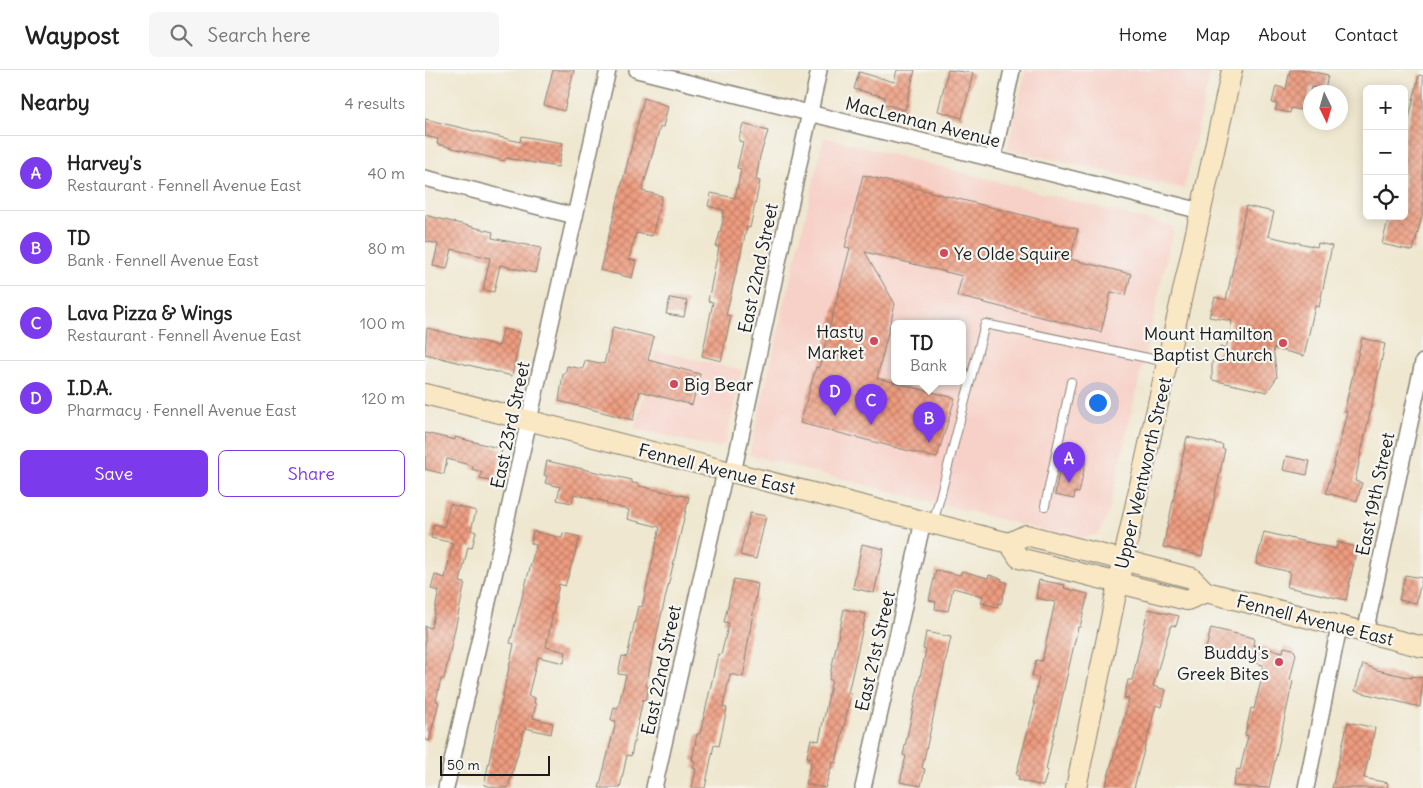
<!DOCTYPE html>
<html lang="en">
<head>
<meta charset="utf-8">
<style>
  body { margin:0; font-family:Delius,sans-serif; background:#f6f6f6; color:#222 }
  .controls { position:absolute; right:15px; top:15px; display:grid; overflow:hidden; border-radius:8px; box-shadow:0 2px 12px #0003 }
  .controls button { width:45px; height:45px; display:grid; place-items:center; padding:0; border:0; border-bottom:1px solid #e0e0e0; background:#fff; color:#222; font:25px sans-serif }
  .compass { position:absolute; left:878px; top:15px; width:45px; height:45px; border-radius:50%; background:#fff; box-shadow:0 2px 12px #0003; rotate:175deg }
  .scale { position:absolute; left:15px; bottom:12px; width:110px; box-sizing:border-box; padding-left:5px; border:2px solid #1c1c1c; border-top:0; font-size:14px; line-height:18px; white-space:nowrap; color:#1c1c1c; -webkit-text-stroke:4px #f6f6f2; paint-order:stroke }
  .you { position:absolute; left:672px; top:332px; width:18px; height:18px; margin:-12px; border:4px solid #fff; border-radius:50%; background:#1a73e8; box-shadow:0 0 0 8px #1a73e833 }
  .badge { display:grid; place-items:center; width:32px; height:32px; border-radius:50%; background:#7c3aed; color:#fff; font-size:16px; font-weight:700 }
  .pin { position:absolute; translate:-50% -41px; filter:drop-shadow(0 1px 2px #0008) }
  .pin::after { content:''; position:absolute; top:26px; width:18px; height:15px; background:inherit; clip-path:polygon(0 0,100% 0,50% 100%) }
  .popup { position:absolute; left:466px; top:250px; width:75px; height:65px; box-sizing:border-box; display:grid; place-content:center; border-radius:8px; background:#fff; filter:drop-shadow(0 1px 4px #0005); font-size:16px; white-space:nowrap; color:#767676 }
  .popup b { font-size:19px; color:#222 }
  .popup::after { content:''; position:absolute; left:50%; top:100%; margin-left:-10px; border:10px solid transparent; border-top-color:#fff }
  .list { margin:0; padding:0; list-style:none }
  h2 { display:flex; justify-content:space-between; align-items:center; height:65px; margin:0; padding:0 20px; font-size:21px }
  h2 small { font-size:16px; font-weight:400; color:#767676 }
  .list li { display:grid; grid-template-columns:32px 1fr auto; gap:15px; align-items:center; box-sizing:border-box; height:75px; padding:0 20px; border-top:1px solid #e0e0e0 }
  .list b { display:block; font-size:19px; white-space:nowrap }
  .list p { margin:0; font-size:16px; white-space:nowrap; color:#767676 }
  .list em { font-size:16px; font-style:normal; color:#767676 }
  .actions { display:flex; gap:10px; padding:15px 20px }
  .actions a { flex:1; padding:11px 0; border:1px solid #7c3aed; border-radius:8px; text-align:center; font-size:18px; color:#7c3aed }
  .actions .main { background:#7c3aed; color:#fff }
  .icon { flex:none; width:28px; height:28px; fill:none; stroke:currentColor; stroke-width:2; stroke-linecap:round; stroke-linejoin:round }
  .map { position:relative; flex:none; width:998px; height:718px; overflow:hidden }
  header { display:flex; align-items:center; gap:30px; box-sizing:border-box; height:70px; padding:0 25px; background:#fff; border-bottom:1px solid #e0e0e0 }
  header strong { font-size:24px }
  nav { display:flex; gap:28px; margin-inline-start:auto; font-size:18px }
  .search { width:350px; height:45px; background:#f6f6f6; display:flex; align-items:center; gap:12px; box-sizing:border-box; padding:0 18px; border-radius:8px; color:#767676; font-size:19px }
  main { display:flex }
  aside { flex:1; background:#fff }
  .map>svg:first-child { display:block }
  .built { fill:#f7d1c8; fill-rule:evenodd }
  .building { fill:url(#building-cross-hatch) }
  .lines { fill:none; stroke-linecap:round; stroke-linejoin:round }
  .lane-casing { stroke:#868276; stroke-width:10 }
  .street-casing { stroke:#868276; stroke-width:18 }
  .secondary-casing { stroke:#868276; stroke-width:22 }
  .lane { stroke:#fff; stroke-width:8 }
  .street { stroke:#fff; stroke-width:15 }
  .secondary { stroke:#fae7c3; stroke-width:20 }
  .poi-dot { fill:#d1495b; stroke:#f6f6f2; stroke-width:2 }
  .labels { text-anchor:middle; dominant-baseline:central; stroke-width:4.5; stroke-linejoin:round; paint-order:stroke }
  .street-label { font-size:18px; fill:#1c1c1c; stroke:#f6f6f2 }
  .poi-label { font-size:18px; fill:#1c1c1c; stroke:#f6f6f2; text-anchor:end }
</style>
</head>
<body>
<header>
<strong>Waypost</strong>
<div class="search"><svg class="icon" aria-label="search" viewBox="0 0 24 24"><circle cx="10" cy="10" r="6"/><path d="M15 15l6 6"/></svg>Search here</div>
<nav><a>Home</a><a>Map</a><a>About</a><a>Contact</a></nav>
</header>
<main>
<aside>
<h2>Nearby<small>4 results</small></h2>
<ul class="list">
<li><span class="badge">A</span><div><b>Harvey's</b><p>Restaurant · Fennell Avenue East</p></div><em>40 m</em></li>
<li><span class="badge">B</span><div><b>TD</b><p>Bank · Fennell Avenue East</p></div><em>80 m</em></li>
<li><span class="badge">C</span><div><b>Lava Pizza &amp; Wings</b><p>Restaurant · Fennell Avenue East</p></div><em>100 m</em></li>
<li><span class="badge">D</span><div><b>I.D.A.</b><p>Pharmacy · Fennell Avenue East</p></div><em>120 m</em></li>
</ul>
<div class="actions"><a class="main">Save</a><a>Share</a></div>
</aside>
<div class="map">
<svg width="998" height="718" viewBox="0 0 998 718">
  <defs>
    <pattern id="building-cross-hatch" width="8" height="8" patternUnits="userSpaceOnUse" patternTransform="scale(1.25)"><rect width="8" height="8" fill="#ee9c7f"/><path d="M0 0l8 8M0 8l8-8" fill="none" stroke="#c07e67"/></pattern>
  </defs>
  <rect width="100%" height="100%" fill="#f6f6f2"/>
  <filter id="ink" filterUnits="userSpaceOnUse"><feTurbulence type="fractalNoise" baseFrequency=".02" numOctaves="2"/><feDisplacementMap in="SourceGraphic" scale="10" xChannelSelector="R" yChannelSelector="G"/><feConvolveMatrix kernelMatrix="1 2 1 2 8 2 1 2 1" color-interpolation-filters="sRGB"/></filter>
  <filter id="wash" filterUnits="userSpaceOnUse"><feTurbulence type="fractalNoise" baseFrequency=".0096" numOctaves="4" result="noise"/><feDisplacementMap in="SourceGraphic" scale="20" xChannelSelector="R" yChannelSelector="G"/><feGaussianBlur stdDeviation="1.12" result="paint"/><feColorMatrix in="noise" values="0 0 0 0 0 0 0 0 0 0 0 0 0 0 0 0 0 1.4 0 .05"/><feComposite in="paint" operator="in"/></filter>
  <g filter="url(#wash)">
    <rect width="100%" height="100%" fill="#efe7cf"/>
    <g class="built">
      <polygon points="601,0 786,0 759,119 582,79"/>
      <path d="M399 67 749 157 684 441 674 464 652 469 324 385ZM470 254H538V312H470Z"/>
      <polygon points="231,281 317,300 301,372 293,378 210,359"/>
    </g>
    <g id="blocks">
      <g class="building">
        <polygon points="128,0 149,0 139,41 119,35"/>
        <polygon points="472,0 490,0 480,40 459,34 460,27 429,19 434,2 469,12"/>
        <polygon points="523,0 548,3 537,48 513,41"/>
        <polygon points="865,0 880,0 903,5 900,20 886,17 880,41 866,38 865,43 850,40 852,34 847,33 851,16 861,19"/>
        <polygon points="994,5 998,6 998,142 988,181 957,174 964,146 979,146 979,70"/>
        <polygon points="219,28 243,36 238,57 235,57 217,121 237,126 227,166 211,163 204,189 211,191 207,208 175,200"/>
        <polygon points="0,49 95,72 96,66 138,73 133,97 81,88 79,91 12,74 13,69 0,66"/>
        <polygon points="318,54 343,61 335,86 331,110 335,111 325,158 322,157 301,245 306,246 296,291 277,286 288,232 283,231 294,177 291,177 299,147 297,147 299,140 283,136 286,123 310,128 316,99 312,98 318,72 314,71 314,68"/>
        <polygon points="438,105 653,159 645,189 706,204 701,225 686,222 676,262 532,226 537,206 440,182 470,234 452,308 530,328 512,388 375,353 391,297 394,298 425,178 420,177"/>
        <polygon points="821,136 849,142 843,166 892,177 893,173 907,176 894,237 890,236 879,286 848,278 852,307 842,322 787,310 787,293 795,277 801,279 807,251 784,247 790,227 801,230"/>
        <polygon points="0,145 68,162 67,168 116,178 110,203 75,195 69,222 58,220 65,188 27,179 22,199 8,196 13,174 0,171"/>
        <polygon points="245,228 262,231 259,247 241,244"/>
        <polygon points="188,257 229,267 223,290 275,304 267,335 215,321 208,350 134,331 138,304 140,304 142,296 158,299 160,290 179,294"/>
        <polygon points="2,258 74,276 78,259 96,263 87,306 0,284"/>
        <polygon points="937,268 960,274 930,411 937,413 932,431 901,423 916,367 922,341 919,341"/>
        <polygon points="0,363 30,370 30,367 77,379 70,412 55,409 57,402 47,399 48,396 22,389 19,404 0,399"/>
        <polygon points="762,367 798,375 797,379 800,379 777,486 738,477"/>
        <polygon points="637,384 661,390 654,423 650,422 649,429 630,425"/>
        <polygon points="861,386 885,391 882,405 858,400"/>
        <polygon points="122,391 207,410 207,413 214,414 214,416 264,427 233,559 221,616 224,618 221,630 218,629 217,634 206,686 202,685 195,718 174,718 190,656 191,651 186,650 189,637 193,638 201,605 193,604 197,586 202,587 213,536 217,537 235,457 202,449 204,440 181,434 182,432 149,424 147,433 132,430 135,417 120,413 122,406 119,405"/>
        <polygon points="25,434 51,441 46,460 51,462 47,478 43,477 35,512 40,513 19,609 16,609 11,631 14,632 4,671 0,670 0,556 6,558 14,521 6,519 10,505 20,508 28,473 6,468 9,454 19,457"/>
        <polygon points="325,443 341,446 331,489 315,485"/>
        <polygon points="108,461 137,468 138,463 155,467 140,516 134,514 121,577 141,582 139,593 113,587 103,626 110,628 109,633 111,634 108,648 128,653 126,664 100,658 83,718 72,718 59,715 89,574 85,573 111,475 106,473"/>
        <polygon points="839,462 911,479 912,472 932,477 921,530 862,517 865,502 831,494"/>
        <polygon points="437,474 459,479 449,523 428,518"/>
        <polygon points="511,500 535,505 537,501 563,508 564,505 577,509 576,511 582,512 576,534 573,533 572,537 556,533 558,526 528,518 523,541 510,539 511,532 504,530"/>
        <polygon points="980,505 997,508 991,533 974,530"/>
        <polygon points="309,509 333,514 320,590 321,592 318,607 305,604 298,637 302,638 294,676 289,675 280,718 267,718 271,699 268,698 270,691 267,690 272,664 275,664 293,584 296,585 304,553 299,552"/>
        <polygon points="614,510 640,515 639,518 663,524 655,557 653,557 621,699 623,701 618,716 593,710 594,706 591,705 610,634 608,634 614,607 607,606 611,590 617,591 630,532 611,528"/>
        <polygon points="419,539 441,544 423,623 426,624 411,693 408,692 400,718 381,714 387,688 382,687 386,669 394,671 407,610 404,610"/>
        <polygon points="723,539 754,546 751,556 746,555 728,616 741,620 737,637 731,635 709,718 680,718 704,629 699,628 703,610 707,610"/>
        <polygon points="786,558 829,568 828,575 858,582 859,577 868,579 871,584 865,610 868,611 844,718 808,716 812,699 815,700 823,666 820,665 826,638 829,639 839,599 837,599 838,595 781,579"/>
        <polygon points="501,562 526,567 497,698 500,699 496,716 475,712 481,686 478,685 501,580 498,579"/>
        <polygon points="938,594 952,600 987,608 987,606 998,608 995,637 930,621"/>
        <polygon points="923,652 950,658 939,708 963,713 962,718 907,718"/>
      </g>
    </g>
  </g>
  <g filter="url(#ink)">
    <use href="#blocks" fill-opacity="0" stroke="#868276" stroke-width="1"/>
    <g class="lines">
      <defs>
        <g id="lane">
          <polyline points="620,436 646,312"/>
          <polyline points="508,454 560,254 742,292"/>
        </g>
        <g id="street">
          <polyline points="212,0 776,141"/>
          <polyline points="568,89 587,0"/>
          <polyline points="0,108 150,146"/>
          <polyline points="308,403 394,0"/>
          <polyline points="940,563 998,292"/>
          <polyline points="21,718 183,0"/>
          <polyline points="229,718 300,402"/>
          <polyline points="438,718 498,451"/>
          <polyline points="881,718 914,557"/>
        </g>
        <g id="secondary">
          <polyline points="0,324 584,473 601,465 767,508 781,522 998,577"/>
          <polyline points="584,473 594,488 762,530 781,522"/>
          <polyline points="651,718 693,514 807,0"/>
        </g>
      </defs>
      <use href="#lane" class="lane-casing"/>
      <use href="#street" class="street-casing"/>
      <use href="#secondary" class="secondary-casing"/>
      <use href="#lane" class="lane"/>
      <use href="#street" class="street"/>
      <use href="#secondary" class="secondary"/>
    </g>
  </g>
  <g class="poi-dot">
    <circle cx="519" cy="183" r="5"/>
    <circle cx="449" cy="271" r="5"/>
    <circle cx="858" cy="273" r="5"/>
    <circle cx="249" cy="314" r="5"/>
    <circle cx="854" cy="592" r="5"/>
  </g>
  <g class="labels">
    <g class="street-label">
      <text transform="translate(498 52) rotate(14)">MacLennan Avenue</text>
      <text transform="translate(333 198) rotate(-78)">East 22nd Street</text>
      <text transform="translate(85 355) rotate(-78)">East 23rd Street</text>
      <text transform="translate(292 399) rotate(14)">Fennell Avenue East</text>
      <text transform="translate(718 403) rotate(-77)">Upper Wentworth Street</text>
      <text transform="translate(950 424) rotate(-78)">East 19th Street</text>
      <text transform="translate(890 550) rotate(14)">Fennell Avenue East</text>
      <text transform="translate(450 581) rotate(-77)">East 21st Street</text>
      <text transform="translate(236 600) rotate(-78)">East 22nd Street</text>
    </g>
    <g class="poi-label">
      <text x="529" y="183" text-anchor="start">Ye Olde Squire</text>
      <text x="439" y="261">Hasty<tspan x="439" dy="21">Market</tspan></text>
      <text x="848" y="263">Mount Hamilton<tspan x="848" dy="21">Baptist Church</tspan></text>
      <text x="259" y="314" text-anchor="start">Big Bear</text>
      <text x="844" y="582">Buddy's<tspan x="844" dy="21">Greek Bites</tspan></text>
    </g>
  </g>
</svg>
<div class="controls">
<button>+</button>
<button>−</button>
<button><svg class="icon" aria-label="locate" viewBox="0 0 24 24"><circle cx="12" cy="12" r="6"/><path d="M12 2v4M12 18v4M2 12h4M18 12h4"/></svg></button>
</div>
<svg class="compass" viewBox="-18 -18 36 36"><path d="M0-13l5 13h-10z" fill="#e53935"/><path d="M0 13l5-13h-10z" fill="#767676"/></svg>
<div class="scale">50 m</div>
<div class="you"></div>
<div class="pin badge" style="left:644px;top:413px">A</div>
<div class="pin badge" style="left:504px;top:373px">B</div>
<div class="popup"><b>TD</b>Bank</div>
<div class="pin badge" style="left:446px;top:355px">C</div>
<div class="pin badge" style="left:410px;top:346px">D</div>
</div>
</main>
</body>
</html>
